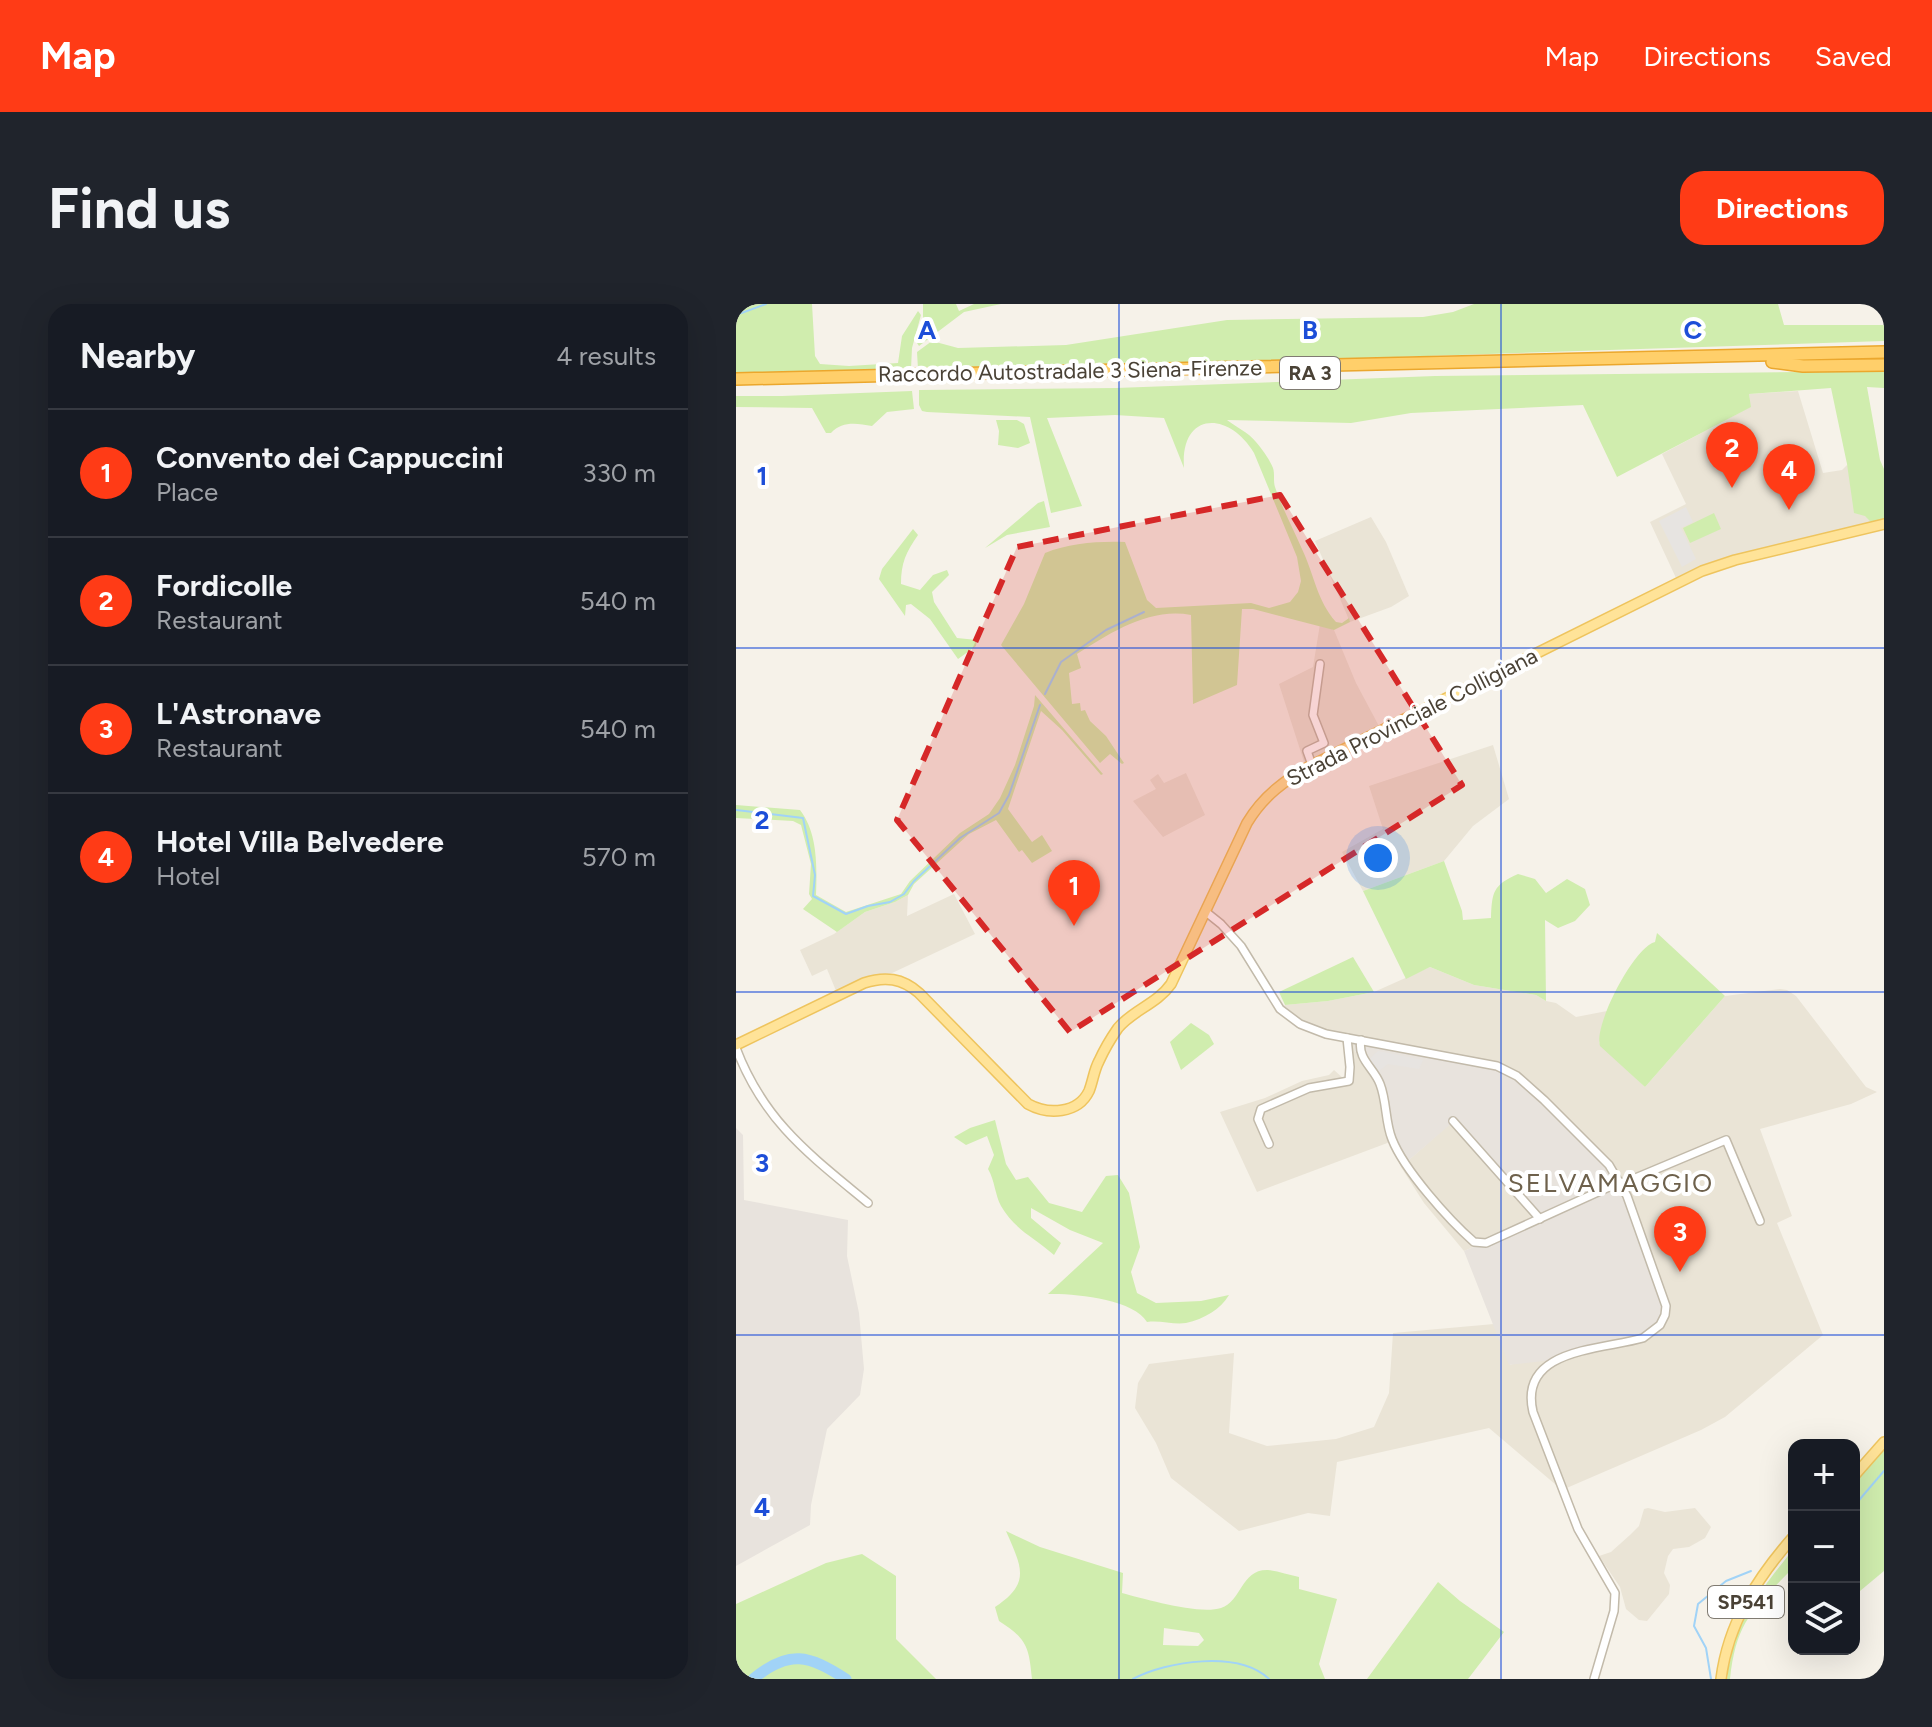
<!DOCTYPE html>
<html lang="en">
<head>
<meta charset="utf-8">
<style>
  body { margin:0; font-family:Figtree,sans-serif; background:#20242c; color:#f1f3f6 }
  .controls { position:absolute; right:24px; bottom:24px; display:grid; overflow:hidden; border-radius:16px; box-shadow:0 8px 32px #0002 }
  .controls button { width:72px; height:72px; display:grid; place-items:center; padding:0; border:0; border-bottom:2px solid #363941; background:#171b24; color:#f1f3f6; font:40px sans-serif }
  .you { position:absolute; left:642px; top:554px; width:28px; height:28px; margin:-20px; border:6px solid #fff; border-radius:50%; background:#1a73e8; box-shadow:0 0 0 12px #1a73e833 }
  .badge { display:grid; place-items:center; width:52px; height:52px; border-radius:50%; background:#ff3b16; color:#fff; font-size:26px; font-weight:700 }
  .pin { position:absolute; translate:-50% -66px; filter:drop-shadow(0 2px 4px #0008) }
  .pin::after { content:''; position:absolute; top:42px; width:28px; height:24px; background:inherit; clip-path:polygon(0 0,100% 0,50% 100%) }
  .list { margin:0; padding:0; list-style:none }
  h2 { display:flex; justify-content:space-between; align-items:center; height:104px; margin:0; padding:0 32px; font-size:34px }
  h2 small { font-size:26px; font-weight:400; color:#9ea1a6 }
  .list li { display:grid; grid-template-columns:52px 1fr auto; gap:24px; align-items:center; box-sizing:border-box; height:128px; padding:0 32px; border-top:2px solid #363941 }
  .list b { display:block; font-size:30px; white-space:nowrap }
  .list p { margin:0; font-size:26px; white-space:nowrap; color:#9ea1a6 }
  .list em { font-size:26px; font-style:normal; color:#9ea1a6 }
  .icon { flex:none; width:44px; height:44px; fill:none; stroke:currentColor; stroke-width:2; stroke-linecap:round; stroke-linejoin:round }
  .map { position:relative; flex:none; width:1148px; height:1375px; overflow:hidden; border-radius:24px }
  header { display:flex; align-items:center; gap:48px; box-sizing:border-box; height:112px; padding:0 40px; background:#ff3b16; color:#fff }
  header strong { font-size:38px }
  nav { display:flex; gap:44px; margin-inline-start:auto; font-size:28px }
  .intro { display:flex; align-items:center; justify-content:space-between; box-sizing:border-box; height:192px; padding:0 48px }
  h1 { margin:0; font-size:56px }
  .button { padding:20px 36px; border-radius:24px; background:#ff3b16; color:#fff; font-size:28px; font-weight:700 }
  main { display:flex; gap:48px; padding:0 48px }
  aside { flex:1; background:#171b24; border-radius:24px; box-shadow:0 8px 32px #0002 }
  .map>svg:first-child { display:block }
  .residential { fill:#eae4d6 }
  .industrial { fill:#e8e3dd }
  .green { fill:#d0edae; fill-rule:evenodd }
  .parking { fill:#e7e4e1 }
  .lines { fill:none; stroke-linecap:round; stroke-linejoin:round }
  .stream { stroke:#a1d3f7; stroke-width:2 }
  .river { stroke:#a1d3f7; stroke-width:11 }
  .minor-casing { stroke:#c2baaa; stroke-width:10 }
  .major-casing { stroke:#eec45e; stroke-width:12 }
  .highway-casing { stroke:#eba72d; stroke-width:14 }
  .minor { stroke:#fff; stroke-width:7 }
  .major { stroke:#ffe398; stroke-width:9 }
  .highway { stroke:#ffcf6a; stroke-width:11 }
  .marked { fill:#d62828; fill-opacity:0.2; stroke:#d62828; stroke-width:6; stroke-dasharray:16 10; stroke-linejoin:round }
  .grid { fill:none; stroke:#1d4ed8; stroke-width:2; stroke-opacity:0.55 }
  .labels { text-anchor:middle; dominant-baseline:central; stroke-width:8; stroke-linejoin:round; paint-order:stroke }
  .shield { fill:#fff; stroke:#807b72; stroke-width:2 }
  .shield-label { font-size:20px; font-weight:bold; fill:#4a4236 }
  .street-label { font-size:22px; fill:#4a4236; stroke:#fff }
  .quarter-label { font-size:26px; letter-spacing:2px; fill:#6e614c; stroke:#fff }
  .grid-label { font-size:26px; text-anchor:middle; font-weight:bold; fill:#1d4ed8; stroke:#fff; stroke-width:8; stroke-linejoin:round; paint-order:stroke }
</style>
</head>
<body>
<header>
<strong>Map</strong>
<nav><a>Map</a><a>Directions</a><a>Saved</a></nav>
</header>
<div class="intro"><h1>Find us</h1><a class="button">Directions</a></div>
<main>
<aside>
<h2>Nearby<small>4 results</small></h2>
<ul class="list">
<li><span class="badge">1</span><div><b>Convento dei Cappuccini</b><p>Place</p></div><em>330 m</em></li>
<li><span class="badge">2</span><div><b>Fordicolle</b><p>Restaurant</p></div><em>540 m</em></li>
<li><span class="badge">3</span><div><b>L'Astronave</b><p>Restaurant</p></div><em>540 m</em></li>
<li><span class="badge">4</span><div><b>Hotel Villa Belvedere</b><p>Hotel</p></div><em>570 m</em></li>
</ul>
</aside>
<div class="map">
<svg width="1148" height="1375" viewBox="0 0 1148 1375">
  <rect width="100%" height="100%" fill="#f6f2e9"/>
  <g class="residential">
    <polygon points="1062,87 1087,169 1106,166 1111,161 1148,216 992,253 940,274 914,218 950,200 926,150 1014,103 1013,90"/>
    <polygon points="635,213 650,238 673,292 655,303 614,318 579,237"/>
    <polygon points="584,320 598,326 620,379 644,424 569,461 543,380 577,363"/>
    <polygon points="757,441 773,495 737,522 708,557 627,587 606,548 647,525 633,482"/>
    <polygon points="450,469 469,511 427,533 397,497 420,485 414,476 422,470 428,479"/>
    <polygon points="218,590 239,630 103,694 91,665 76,672 64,646 98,630 129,608 159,598 172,591 171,612"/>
    <polygon points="694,663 738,681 800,691 810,697 820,699 840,713 871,707 863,739 909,783 989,692 1044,685 1051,686 1060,692 1130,783 1141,788 1115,800 1024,825 1056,912 1041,919 1087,1031 989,1113 965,1126 826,1186 753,1124 601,1158 594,1212 572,1209 503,1227 435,1174 420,1139 399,1104 402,1079 413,1060 498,1049 493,1129 531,1142 600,1135 638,1123 653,1089 657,1029 758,1020 774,1061 930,1005 618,735 619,747 643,787 654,838 521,888 484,808 529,794 566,777 593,771 598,766 608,775 612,771 607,734 583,728 544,705 549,701 592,697 638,688"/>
    <polygon points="717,817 804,915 728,947 688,899 665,863"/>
    <polygon points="912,1204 929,1208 959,1204 975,1223 969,1234 953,1243 937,1245 932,1252 928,1269 934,1281 933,1290 911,1317 903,1316 890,1305 884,1283 863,1252 875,1248 894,1231 903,1222 908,1205"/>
  </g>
  <g class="industrial">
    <polygon points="617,735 772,766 879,869 930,1005 919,1027 817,1056 773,1061 728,947 804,915 717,818 665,863 649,823 643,787 619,747"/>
    <polygon points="0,824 7,831 8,896 112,916 111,952 123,1009 128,1065 124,1091 91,1125 75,1201 74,1221 0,1262"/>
  </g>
  <g class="green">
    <polygon points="0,0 76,0 79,52 84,60 113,62 162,59 166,32 182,7 185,11 176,44 175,65 0,71"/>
    <polygon points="187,0 220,0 223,7 238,0 265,0 228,8 183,42 181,39 187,16"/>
    <polygon points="738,0 1042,0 1048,21 1148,21 1148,37 540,57 182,65 181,48 196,37 222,44 330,41 491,16 687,13 717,8"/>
    <path d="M1148 67V84L1131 83 1144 156 1148 165V216L1135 218 1129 212 1118 209 1111 160 1095 84 1013 90 1015 103 881 173 847 101 675 109 615 119 491 116C500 123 512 128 520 138 526 145 534 156 537 164 539 170 537 177 539 183 546 204 557 224 566 245 578 270 581 297 600 318L606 319 613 314 614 318 598 326 517 305H506L501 381 457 400 455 311C414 303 374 329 341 350L345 364 333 369 336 400 344 399 345 407 349 406 354 417 370 432 388 459 386 460 374 450 364 459 265 341 288 300 309 249C333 239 363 237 389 238L411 296 420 304 515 299 533 304 554 298 562 288 565 277 561 253 518 149C492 106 444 108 448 164L428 114 379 111 311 114 346 202 315 209 294 113 191 108 186 107 183 101V86L380 84 699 72Z"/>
    <path d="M176 87 178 105 151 108 136 122C120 119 106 117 95 129H90L76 104 0 103V92H46Z"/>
    <polygon points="260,116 281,116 288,120 294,139 282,144 262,141 263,127"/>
    <polygon points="308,197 314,223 271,231 249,244 302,199"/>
    <polygon points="978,209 985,225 954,239 947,224"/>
    <path d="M177 225 182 231C170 248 165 259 165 280L184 286 197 271 211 266 213 271 196 288 198 298 221 334 241 336 240 342 222 355 194 315 175 300 170 301 169 312 143 275 146 265Z"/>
    <path d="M299 391 367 470 365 471 326 426 305 407 272 505 296 538 306 531 316 547 296 559 286 546 283 548 260 516 233 530 178 580 172 591 159 598 129 608 101 628 67 605 76 595 73 590 75 560 65 521 57 517 0 514V501L64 506C82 529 81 564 80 591L110 608 165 590 174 577 224 529 253 510 264 494 279 461 298 402Z"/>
    <path d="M708 557 726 607 727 616 755 614C756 588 757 581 782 570L799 575 810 589 831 575 849 585 854 601 839 617 822 624 809 616 810 697 800 691 738 681 694 663 670 675 627 587Z"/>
    <path d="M921 629 989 692 909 783 864 742C857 722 898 643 919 638Z"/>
    <polygon points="617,653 638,688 592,697 549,701 543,688"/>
    <polygon points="455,719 473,731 478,740 445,766 434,738"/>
    <path d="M259 816 270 860 280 876 292 873 313 899 346 908 370 872 382 871 393 889 404 943 395 968 401 989 420 999 465 997 493 991C485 1005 468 1015 450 1019 438 1021 424 1016 411 1018 398 995 337 989 312 990L367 939 334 926 295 904V914L325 939 318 951C298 933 280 927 265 902 259 891 259 877 252 865L258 851 251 832 230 841 218 833 234 824Z"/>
    <polygon points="1148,1144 1148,1267 1118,1292 1118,1179"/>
    <path d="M270 1227 304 1243 387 1269 386 1289C409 1295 463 1311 485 1304 506 1297 505 1265 532 1266 542 1267 553 1271 563 1273V1285L601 1295 583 1360 589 1375H296C293 1343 291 1335 263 1317L259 1303C296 1279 285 1262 270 1227ZM428 1324 463 1329 468 1336 462 1342 427 1341Z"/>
    <path d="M1058 1244V1303L1052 1269C1015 1307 1000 1320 994 1375H991C999 1314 1022 1291 1058 1244Z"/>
    <polygon points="126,1250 160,1272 160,1335 200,1375 0,1375 0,1300 90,1259"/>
    <polygon points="702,1278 724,1297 768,1328 732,1375 631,1375"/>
  </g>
  <g class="parking">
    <polygon points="950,203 957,218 945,224 960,255 946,263 923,217"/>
    <polygon points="642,747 687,756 683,765 652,760 642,768 632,756"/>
  </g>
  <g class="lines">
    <g class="stream">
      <polyline points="0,11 30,0"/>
      <polyline points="309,390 325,358 370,326 408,308"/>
      <polyline points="0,506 67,514 79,571 77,592 110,610 132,602 154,598 168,590 178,577 224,534 263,509 273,491 304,401"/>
      <polyline points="1118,1202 1148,1167"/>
      <path d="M397 1375C431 1357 502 1346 533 1375"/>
      <polyline points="975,1375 970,1344 958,1322 962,1300 990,1277 1015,1267"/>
    </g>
    <path class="river" d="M17 1375C53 1345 73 1351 110 1375"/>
    <defs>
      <g id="minor">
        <polyline points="576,461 571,447 588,439 577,411 584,360"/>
        <path d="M470 608 485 620 505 642 544 705 564 720 590 730 761 762 781 772 808 796 873 861 891 892 930 1002 929 1011 924 1021 907 1034C866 1046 782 1044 797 1108L842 1225 879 1289 878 1307 858 1375"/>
        <path d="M625 736C621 755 638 764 644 780 651 798 649 818 656 835 668 866 713 916 738 938L750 939 884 878"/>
        <path d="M0 744C28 818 74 851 132 899"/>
        <polyline points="717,817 804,915"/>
        <polyline points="533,840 522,815 525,805 573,784 613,777 614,763 611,734"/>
        <polyline points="885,880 990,836 1024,917"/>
      </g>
      <g id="major">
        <path d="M0 741 128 679C149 672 166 674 183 689L292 800C312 811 342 810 353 787 357 777 358 766 363 757 368 746 375 734 382 724 397 706 421 700 435 680L511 519C527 492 549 476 576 461L966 267 999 256 1148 220"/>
        <polyline points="1118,1172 1148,1138"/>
        <path d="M985 1375C992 1319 1021 1274 1058 1232"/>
      </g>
      <g id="highway">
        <polyline points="1036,58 1067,62 1148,61"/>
        <polyline points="0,75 1148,48"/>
      </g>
    </defs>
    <use href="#minor" class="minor-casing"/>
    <use href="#major" class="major-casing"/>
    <use href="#highway" class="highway-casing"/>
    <use href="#minor" class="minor"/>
    <use href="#major" class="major"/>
    <use href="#highway" class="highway"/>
  </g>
  <path class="marked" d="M544 191 726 481 334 728 161 516 281 243Z"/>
  <path class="grid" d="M383 0V1375M765 0V1375M0 344H1148M0 688H1148M0 1031H1148"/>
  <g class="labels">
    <g class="shield">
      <rect x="544" y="53" width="60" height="32" rx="6"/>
      <rect x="972" y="1282" width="76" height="32" rx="6"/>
    </g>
    <g class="shield-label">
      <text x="574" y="69">RA 3</text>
      <text x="1010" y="1298">SP541</text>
    </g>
    <g class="street-label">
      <text transform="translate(334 67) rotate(-1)">Raccordo Autostradale 3 Siena-Firenze</text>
      <text transform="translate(676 413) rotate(-27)">Strada Provinciale Colligiana</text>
    </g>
    <g class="quarter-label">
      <text x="875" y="879">SELVAMAGGIO</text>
    </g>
  </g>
  <g class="grid-label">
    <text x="191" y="35">A</text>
    <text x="574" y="35">B</text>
    <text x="957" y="35">C</text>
    <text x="26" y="181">1</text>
    <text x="26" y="525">2</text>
    <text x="26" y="868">3</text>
    <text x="26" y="1212">4</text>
  </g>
</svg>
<div class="controls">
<button>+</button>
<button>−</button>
<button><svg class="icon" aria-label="layers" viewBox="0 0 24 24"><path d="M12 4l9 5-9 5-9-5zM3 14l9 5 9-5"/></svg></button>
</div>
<div class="you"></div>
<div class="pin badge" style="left:338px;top:622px">1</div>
<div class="pin badge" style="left:996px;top:184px">2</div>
<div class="pin badge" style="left:944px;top:968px">3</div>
<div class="pin badge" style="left:1053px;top:206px">4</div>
</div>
</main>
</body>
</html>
